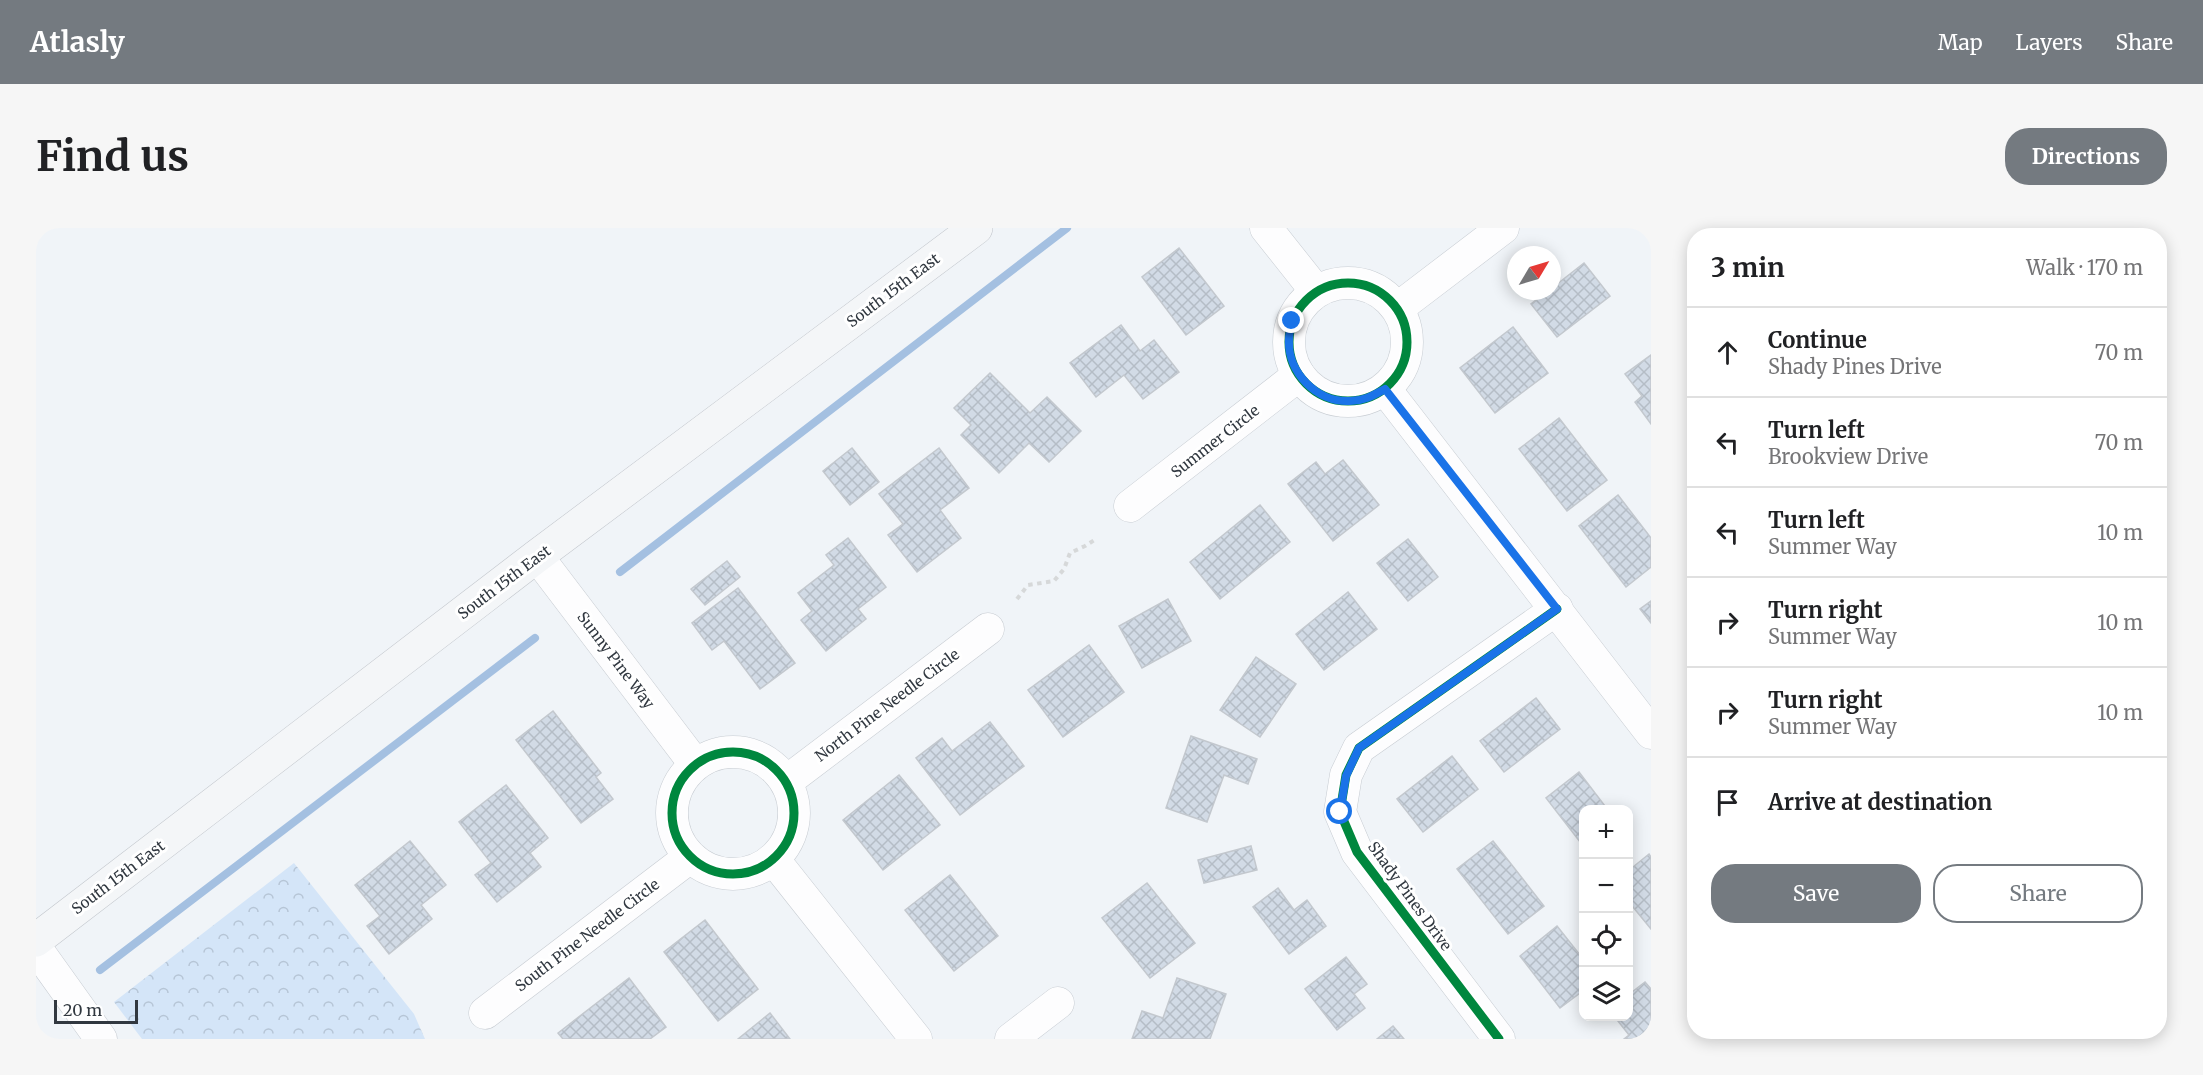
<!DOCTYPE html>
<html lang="en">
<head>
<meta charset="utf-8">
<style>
  body { margin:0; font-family:Merriweather,serif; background:#f6f6f6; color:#202124 }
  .controls { position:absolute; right:18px; bottom:18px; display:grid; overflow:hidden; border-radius:12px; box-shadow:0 3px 15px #0003 }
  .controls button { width:54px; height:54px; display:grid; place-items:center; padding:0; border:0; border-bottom:2px solid #e0e0e0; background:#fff; color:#202124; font:30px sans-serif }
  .compass { position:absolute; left:1471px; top:18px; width:54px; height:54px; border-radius:50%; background:#fff; box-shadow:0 3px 15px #0003; rotate:52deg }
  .scale { position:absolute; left:18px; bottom:15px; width:84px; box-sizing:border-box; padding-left:6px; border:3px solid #313840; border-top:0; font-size:16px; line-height:21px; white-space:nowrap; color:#313840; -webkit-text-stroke:4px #fff; paint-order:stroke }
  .stop { position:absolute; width:18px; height:18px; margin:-14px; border:4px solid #1a73e8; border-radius:50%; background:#fff }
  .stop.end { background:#1a73e8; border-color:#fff; box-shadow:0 2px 6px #0008 }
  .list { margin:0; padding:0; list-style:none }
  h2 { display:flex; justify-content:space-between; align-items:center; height:78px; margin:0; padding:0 24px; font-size:26px }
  h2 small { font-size:20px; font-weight:400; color:#757577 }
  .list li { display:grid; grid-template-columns:39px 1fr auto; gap:18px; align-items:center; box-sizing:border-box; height:90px; padding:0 24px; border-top:2px solid #e0e0e0 }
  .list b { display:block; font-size:22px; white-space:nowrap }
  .list p { margin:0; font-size:20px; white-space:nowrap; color:#757577 }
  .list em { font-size:20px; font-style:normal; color:#757577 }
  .actions { display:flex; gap:12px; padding:18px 24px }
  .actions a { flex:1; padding:14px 0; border:2px solid #747a80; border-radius:24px; text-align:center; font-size:21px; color:#747a80 }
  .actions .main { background:#747a80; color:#fff }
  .icon { flex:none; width:33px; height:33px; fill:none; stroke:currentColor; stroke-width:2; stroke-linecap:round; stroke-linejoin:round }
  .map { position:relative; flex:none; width:1615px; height:811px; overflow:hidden; border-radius:24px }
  header { display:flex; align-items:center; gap:36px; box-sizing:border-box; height:84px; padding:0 30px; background:#747a80; color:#fff }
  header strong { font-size:28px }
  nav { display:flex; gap:33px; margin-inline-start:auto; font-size:21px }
  .intro { display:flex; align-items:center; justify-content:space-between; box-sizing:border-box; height:144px; padding:0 36px }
  h1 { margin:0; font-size:42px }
  .button { padding:15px 27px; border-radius:24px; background:#747a80; color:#fff; font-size:21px; font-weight:700 }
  main { display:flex; gap:36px; padding:0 36px }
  aside { flex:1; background:#fff; border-radius:24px; box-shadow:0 3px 15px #0003 }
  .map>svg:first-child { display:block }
  .park { fill:url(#park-crowns) }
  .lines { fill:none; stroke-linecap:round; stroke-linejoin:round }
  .stream { stroke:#a4c0e1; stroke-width:8 }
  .building { fill:url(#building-cross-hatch); stroke:#c3c8ce; stroke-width:1.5 }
  .minor-casing { stroke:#c7ccd2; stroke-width:33 }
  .major-casing { stroke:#c2c6cc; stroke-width:34 }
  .path { stroke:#d6d8d9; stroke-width:4; stroke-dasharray:4.5 4.5; stroke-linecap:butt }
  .minor { stroke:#fdfdfe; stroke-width:32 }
  .major { stroke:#f4f6f8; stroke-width:33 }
  .cycleway-casing { stroke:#fff; stroke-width:13 }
  .cycleway { stroke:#00873e; stroke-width:9 }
  .route { stroke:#1a73e8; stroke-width:8 }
  .labels { text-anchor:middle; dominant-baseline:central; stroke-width:6; stroke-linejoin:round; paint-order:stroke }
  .street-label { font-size:15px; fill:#313840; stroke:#fff }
</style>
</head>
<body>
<header>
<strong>Atlasly</strong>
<nav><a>Map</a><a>Layers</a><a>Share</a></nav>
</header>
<div class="intro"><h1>Find us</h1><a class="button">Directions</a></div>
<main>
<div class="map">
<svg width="1615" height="811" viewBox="0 0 1615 811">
  <defs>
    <pattern id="park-crowns" width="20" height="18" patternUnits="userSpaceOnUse" patternTransform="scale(1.5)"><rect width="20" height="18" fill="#d4e5f8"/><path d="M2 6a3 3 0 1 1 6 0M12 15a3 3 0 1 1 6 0" fill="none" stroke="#b6c5d6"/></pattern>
    <pattern id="building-cross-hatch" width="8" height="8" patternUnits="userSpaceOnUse" patternTransform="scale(1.5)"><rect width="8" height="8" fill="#d2dbe6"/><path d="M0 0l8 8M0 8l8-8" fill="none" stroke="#b5bdc6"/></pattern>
  </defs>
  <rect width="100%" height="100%" fill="#f0f4f8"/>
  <polygon class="park" points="258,635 378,786 389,811 106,811 78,774"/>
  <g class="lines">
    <g class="stream">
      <polyline points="584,344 1031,0"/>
      <polyline points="64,742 499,410"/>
    </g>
  </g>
  <g class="building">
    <polygon points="1143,20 1188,78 1150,107 1106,49"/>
    <polygon points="1548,35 1574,68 1521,109 1495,76 1512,63 1516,63 1516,60"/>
    <polygon points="1085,97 1104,123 1118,112 1143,144 1107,171 1088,147 1060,169 1034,135"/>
    <polygon points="1477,99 1512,145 1459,185 1424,140"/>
    <polygon points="1615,127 1615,196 1599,174 1606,168 1589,146"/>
    <polygon points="954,145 994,185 1011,169 1045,203 1013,234 993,215 963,245 925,207 935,197 918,180"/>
    <polygon points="1523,190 1571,252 1531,283 1483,221"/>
    <polygon points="816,220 843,254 814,277 787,243"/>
    <polygon points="903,220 933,260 904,282 925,310 881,344 852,307 867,296 843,266"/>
    <polygon points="1307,232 1343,277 1297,313 1252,256 1280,234 1289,246"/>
    <polygon points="1582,267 1615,310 1615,339 1590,359 1543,298"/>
    <polygon points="1224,277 1254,314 1184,371 1154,334"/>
    <polygon points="812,310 850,359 822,381 830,391 790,423 765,392 776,383 762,365 798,337 790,327"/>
    <polygon points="1372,311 1402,349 1372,373 1341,335"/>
    <polygon points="691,333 704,349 669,377 655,361"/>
    <polygon points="702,360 759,435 724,461 688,413 676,422 656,395"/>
    <polygon points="1312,364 1341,401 1288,442 1260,406"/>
    <polygon points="1132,371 1155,413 1106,440 1083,398"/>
    <polygon points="1615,373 1615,395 1604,381"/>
    <polygon points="1053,417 1088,464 1027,509 992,462"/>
    <polygon points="1220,429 1260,456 1224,509 1184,482"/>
    <polygon points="1500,470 1524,501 1468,544 1444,513"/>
    <polygon points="517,483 565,545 560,549 577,571 545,595 480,512"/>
    <polygon points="954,494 988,538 924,587 880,530 906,510 916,523"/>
    <polygon points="1155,508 1221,531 1212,556 1188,547 1171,594 1130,580"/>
    <polygon points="1416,528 1442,561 1387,604 1361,571"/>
    <polygon points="1543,544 1572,582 1548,582 1548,619 1510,570"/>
    <polygon points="863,547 904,597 847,642 807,592"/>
    <polygon points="470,557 512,610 494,625 505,639 461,674 439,647 455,635 423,594"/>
    <polygon points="374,613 410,657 385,677 396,691 353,726 331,698 344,688 319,657"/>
    <polygon points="1457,613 1508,678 1472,706 1421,641"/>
    <polygon points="1215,618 1221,642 1168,655 1162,632"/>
    <polygon points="1613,626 1615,629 1615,701 1592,673 1592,643"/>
    <polygon points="914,647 962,708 918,743 869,682"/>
    <polygon points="1111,655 1159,715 1114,750 1066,690"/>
    <polygon points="1242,660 1258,682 1271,672 1290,698 1253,726 1217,679"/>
    <polygon points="669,692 722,761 682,793 628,724"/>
    <polygon points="1521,698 1548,732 1548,762 1524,780 1484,728"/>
    <polygon points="1310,729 1331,756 1318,766 1329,780 1301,802 1269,761"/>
    <polygon points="593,750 630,799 614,811 527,811 522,805"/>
    <polygon points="1141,750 1190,766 1174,811 1096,811 1106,783 1127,790"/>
    <polygon points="1609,754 1615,761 1615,811 1588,811 1593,807 1578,788 1592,788 1592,767"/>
    <polygon points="734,785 754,811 702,811"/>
    <polygon points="1357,798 1368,811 1341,811"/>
  </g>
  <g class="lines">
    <defs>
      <g id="minor">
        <polyline points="1230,0 1280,63"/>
        <circle cx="1312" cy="114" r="59"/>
        <polyline points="1362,80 1467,0"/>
        <polyline points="1349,161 1615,505"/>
        <polyline points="1094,278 1263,147"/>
        <polyline points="501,328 659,536"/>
        <circle cx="697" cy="585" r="61"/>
        <polyline points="751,553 952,401"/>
        <polyline points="738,632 880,811"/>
        <polyline points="0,720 65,811"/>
        <polyline points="449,785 654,629"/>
        <polyline points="975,811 1022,775"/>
        <polyline points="1463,811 1321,624 1304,584 1310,547 1323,520 1521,381"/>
      </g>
      <polyline id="major" points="0,712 501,328 940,0"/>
    </defs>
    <use href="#minor" class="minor-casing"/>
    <use href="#major" class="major-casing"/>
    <polyline class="path" points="981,371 992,357 1018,353 1028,341 1034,325 1049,318 1060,311"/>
    <use href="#minor" class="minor"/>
    <use href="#major" class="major"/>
    <defs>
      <g id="cycleway">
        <circle cx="1312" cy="114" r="59"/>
        <circle cx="697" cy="585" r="61"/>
        <polyline points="1463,811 1321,624 1304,584 1310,547 1323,520 1521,381"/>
      </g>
    </defs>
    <use href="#cycleway" class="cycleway-casing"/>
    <use href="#cycleway" class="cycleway"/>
  </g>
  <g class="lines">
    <path class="route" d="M1256 93C1255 99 1253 105 1253 111 1251 144 1281 175 1314 173 1328 173 1338 167 1349 161L1521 381 1323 520 1310 548 1304 584"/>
  </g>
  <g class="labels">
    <g class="street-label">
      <text transform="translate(857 62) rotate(-37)">South 15th East</text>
      <text transform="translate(1179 213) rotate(-38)">Summer Circle</text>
      <text transform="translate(468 354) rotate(-37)">South 15th East</text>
      <text transform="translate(580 432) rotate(53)">Sunny Pine Way</text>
      <text transform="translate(851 477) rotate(-37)">North Pine Needle Circle</text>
      <text transform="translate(82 649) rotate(-37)">South 15th East</text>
      <text transform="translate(1374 668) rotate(54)">Shady Pines Drive</text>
      <text transform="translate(551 707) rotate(-37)">South Pine Needle Circle</text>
    </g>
  </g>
</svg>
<div class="controls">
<button>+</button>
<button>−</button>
<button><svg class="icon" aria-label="locate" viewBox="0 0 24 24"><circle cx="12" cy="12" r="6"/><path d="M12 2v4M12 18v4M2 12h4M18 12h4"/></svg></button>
<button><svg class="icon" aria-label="layers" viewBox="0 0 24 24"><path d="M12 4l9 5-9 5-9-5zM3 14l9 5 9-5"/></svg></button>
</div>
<svg class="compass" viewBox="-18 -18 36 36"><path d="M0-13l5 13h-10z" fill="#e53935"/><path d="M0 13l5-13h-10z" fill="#757577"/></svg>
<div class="scale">20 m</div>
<div class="stop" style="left:1304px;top:584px"></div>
<div class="stop end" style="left:1256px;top:93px"></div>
</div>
<aside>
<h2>3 min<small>Walk · 170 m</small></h2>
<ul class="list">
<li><svg class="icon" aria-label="ahead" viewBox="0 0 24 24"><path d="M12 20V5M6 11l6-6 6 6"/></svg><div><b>Continue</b><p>Shady Pines Drive</p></div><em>70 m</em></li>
<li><svg class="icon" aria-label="left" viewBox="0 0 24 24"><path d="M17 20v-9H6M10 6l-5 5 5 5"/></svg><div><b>Turn left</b><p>Brookview Drive</p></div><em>70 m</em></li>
<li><svg class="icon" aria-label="left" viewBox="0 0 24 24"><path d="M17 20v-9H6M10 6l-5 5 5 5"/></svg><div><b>Turn left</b><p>Summer Way</p></div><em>10 m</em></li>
<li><svg class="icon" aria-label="right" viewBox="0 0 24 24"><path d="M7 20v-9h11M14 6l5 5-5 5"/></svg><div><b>Turn right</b><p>Summer Way</p></div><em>10 m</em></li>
<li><svg class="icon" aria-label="right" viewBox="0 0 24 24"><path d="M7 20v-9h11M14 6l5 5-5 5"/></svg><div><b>Turn right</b><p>Summer Way</p></div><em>10 m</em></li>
<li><svg class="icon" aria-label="arrive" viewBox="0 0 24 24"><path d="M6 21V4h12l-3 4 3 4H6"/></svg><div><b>Arrive at destination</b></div></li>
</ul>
<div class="actions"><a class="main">Save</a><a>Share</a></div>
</aside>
</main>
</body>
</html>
